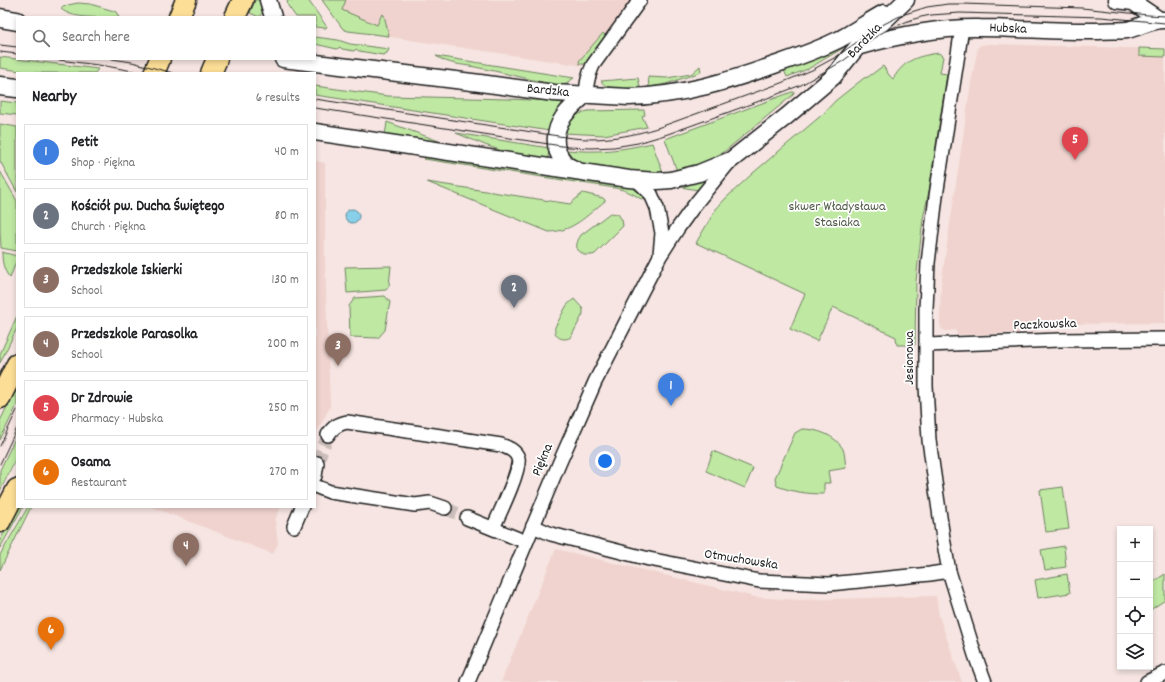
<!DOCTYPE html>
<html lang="en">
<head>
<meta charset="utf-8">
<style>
  body { margin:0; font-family:Dekko,sans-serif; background:#f6f6f6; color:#202124 }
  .controls { position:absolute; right:12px; bottom:12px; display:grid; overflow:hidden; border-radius:0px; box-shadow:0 2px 6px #0003 }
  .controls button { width:36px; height:36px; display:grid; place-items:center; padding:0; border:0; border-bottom:1px solid #e0e0e0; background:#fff; color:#202124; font:20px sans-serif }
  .you { position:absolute; left:605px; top:461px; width:14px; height:14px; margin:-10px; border:3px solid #fff; border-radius:50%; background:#1a73e8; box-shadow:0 0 0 6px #1a73e833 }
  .badge { display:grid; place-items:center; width:26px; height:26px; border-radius:50%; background:#1f6fb2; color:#fff; font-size:13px; font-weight:700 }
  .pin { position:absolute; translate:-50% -33px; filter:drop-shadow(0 1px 2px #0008) }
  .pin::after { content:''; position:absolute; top:21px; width:14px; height:12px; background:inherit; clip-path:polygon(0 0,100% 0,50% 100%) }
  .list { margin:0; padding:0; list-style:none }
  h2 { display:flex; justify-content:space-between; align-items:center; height:52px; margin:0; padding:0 16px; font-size:17px }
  h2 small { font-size:13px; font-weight:400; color:#757577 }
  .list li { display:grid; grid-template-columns:26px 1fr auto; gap:12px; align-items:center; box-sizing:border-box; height:56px; margin:0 8px 8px; padding:0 8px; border:1px solid #e0e0e0; border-radius:0px }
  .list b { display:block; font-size:15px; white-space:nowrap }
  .list p { margin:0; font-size:13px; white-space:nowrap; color:#757577 }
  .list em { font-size:13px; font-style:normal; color:#757577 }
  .icon { flex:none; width:22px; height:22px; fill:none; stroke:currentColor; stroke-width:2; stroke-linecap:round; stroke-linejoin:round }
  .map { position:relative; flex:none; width:1165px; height:682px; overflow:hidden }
  .search { position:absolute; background:#fff; box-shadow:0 2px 6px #0003; left:16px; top:16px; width:300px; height:44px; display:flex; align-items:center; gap:10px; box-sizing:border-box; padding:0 14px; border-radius:0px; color:#757577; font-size:15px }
  .panel { position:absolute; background:#fff; box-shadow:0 2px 6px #0003; left:16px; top:72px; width:300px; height:436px; border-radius:0px }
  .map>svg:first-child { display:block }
  .built { fill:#f0d3ce }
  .green { fill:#bfe8a3; stroke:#6e8260 }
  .water { fill:#88d0ea; stroke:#5d8898 }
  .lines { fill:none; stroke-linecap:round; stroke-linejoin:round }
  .minor-tunnel { stroke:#cabdba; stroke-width:13; stroke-dasharray:13 6; stroke-linecap:butt }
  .minor-casing { stroke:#1c1c1c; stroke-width:16 }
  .tertiary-casing { stroke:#1c1c1c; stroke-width:19 }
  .secondary-casing { stroke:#1c1c1c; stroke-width:21 }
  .primary-casing { stroke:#1c1c1c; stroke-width:23 }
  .minor { stroke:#fff; stroke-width:13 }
  .tertiary { stroke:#fff; stroke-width:16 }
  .secondary { stroke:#fff; stroke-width:18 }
  .primary { stroke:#fcde96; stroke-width:20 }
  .tram { stroke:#1c1c1c; stroke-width:1 }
  .labels { text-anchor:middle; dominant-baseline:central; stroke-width:3.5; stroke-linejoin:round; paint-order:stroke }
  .street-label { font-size:14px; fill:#1c1c1c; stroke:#fff }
  .park-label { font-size:14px; fill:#4d5944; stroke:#fff }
</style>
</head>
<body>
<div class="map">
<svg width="1165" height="682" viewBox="0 0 1165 682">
  <rect width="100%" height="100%" fill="#f6e5e2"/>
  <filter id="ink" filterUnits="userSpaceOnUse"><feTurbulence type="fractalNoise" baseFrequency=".025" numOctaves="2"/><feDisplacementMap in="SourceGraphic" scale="8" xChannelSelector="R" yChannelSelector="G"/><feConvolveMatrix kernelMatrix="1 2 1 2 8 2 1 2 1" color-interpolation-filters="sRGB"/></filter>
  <g filter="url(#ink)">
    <g class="built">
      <polygon points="323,0 648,0 598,68 350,31"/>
      <polygon points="989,44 1165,49 1165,323 1059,324 1036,326 1036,332 958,335 955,330 946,331 943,330 941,328 940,323 941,285 971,83 978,47 981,45"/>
      <polygon points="315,161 325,163 325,264 330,407 315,435"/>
      <polygon points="152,507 281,507 275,520 278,543 273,554"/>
      <polygon points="556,549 755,597 800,600 936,596 939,616 962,682 501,682"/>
    </g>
    <g class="green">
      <polygon points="255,0 261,0 263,12 259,17 250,13"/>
      <polygon points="287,0 308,0 327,27 325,28 315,27 315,17 296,17 288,6"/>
      <polygon points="322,0 346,0 342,10 377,25 382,14 384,15 389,36 348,31 343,29"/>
      <path d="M78 3 90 4 114 11 116 12 119 17C103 17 74 20 61 9V8L68 5Z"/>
      <polygon points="603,33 606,36 586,64 580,64 579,61"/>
      <polygon points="315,37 338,40 350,44 389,49 387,53 383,55 359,51 356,49 354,51 342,49 340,47 337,49 315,44"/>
      <polygon points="843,46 843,48 808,69 787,77 784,70"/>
      <polygon points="1139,48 1165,49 1165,57 1139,56"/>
      <path d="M939 53 943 57 940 73 947 74 929 191 923 219 916 281 915 345H897L896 337 833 307 817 341 790 329 805 294 696 243 716 209 726 198 753 173 823 114 835 101 864 78 868 77 883 66 889 75 893 79C905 59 918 56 939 53Z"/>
      <path d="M436 56 574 78 563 85H554C528 79 501 72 475 67 460 64 450 65 436 56Z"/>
      <polygon points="0,57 98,69 95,73 34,73 0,68"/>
      <polygon points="700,66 701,72 666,84 649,87 648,77 667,78 691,74"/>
      <path d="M638 78 640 87C628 88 608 93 601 81Z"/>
      <polygon points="315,86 388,96 508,99 553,101 562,103 562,107 550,131 315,95"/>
      <polygon points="792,92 794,92 794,94 725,151 709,160 694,167 677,171 665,139"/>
      <polygon points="0,101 17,103 17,115 0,113"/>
      <path d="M644 110 645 115 642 116 647 127 604 135 564 133C568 121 575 114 588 111Z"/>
      <polygon points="387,122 447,144 449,145 385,136"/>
      <polygon points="0,124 17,127 17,192 0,161"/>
      <polygon points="456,133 549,148 548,158 544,160 508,153 485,145"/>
      <path d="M652 143 663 173 631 171 583 164 573 158 567 150C599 153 621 150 652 143Z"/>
      <path d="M427 157 628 186 637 191 644 197 641 199C632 193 625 190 615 188L424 159Z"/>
      <polygon points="0,171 17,201 17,251 1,248 0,231"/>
      <polygon points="705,179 706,180 698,190 681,187 684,185"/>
      <path d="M427 182 570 204 583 193 603 198 605 200V201C586 216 574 231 549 232Z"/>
      <path d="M610 213 618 214 622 220 623 226 595 254 592 255H584L577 249C576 243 578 240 581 235Z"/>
      <path d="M2 252 17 256V259L10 278C3 270 2 261 2 252Z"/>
      <polygon points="391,266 389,286 386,290 347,293 345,267"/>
      <polygon points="385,296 390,302 385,330 378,338 350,337 349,306 355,298"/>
      <path d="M574 299 583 309V314L571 337C563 342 553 337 555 327L567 305Z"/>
      <polygon points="17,316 17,328 0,363 0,354"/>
      <polygon points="17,386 17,405 0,440 0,421"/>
      <path d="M802 429C817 429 835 435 843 449 845 454 845 462 846 468L828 471 830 483H824V494C808 494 793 492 777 486L775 478 795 433Z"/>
      <polygon points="17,434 17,456 0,491 0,470"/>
      <polygon points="713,451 753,468 745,488 706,471"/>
      <polygon points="1063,487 1069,529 1046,532 1040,490"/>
      <polygon points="19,507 23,507 0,548 0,540"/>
      <polygon points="28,507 31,507 0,570 0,555"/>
      <polygon points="1064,546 1066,567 1045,570 1041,550"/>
      <polygon points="1067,574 1070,593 1038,598 1035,580"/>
      <polygon points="1165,574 1165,600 1150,610 1150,584"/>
    </g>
    <circle class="water" cx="352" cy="216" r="7"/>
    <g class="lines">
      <g class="minor-tunnel">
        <polyline points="317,463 328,435"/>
        <polyline points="445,508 467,518"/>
      </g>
      <defs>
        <g id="minor">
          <polyline points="962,28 936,196 928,263 926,309 926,386 929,440 943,538 949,571 975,655 985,682"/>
          <path d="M586 94C587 82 588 76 593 65L640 0"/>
          <polyline points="637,180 651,194 657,208 662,233 660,254"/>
          <polyline points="926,345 1060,340 1165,339"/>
          <path d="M328 435C333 427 338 424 347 422L501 445C508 448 515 450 518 458 522 467 498 517 493 528"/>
          <polyline points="315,476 317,463"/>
          <polyline points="315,486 330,492 415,505 430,503 445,508"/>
          <polyline points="467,518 526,542"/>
          <polyline points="294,526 302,507"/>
          <polyline points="533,526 551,534 649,559 759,581 829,584 930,574 949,571"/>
          <polyline points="468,682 559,464 595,382 660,256 678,228 696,203 731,160"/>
          <polyline points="1147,682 1165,673"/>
        </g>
        <g id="tertiary">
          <polyline points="268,0 273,17"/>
          <polyline points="1117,0 1133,2 1158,19"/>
          <path d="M860 46C899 35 939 27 980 28 1020 28 1060 32 1099 31 1108 30 1118 31 1127 30 1140 27 1152 19 1165 20"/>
          <path d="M283 59 480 83 554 93 629 97C680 96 730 81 777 64 798 57 820 49 840 39 855 31 869 21 884 13"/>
          <polyline points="315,132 629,179 657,181 671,180 699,173 731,160 787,116 833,77 858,46 906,0"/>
          <path d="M577 170C572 168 567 166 564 162 552 148 554 130 564 116 570 108 578 101 586 94"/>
        </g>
        <g id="secondary">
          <polyline points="0,18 17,21"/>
          <polyline points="0,86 17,88"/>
        </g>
        <g id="primary">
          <polyline points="179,17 186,0"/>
          <polyline points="235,17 243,0"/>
          <polyline points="154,73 160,59"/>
          <polyline points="211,73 217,59"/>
          <polyline points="0,398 17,364"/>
          <polyline points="0,522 17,489"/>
        </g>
      </defs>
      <use href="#minor" class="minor-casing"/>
      <use href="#tertiary" class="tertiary-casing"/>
      <use href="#secondary" class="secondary-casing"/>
      <use href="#primary" class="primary-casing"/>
      <use href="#minor" class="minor"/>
      <use href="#tertiary" class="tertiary"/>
      <use href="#secondary" class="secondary"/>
      <use href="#primary" class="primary"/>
      <g class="tram">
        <polyline points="0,45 17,47"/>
        <polyline points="0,52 17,54"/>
        <polyline points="51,59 106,66 143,73"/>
        <polyline points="112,59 132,62 173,73"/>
        <path d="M315 99 565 137C597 142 629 137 660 127L781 83 812 70 836 57 878 27 902 15 927 7 948 4H963L1082 8 1148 15 1165 16"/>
        <polyline points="315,108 568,147 591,148 614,147 638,143 665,135 765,99 801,85 843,61 872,39 885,31 908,21 921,17 931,15 960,13 1101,17 1165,23"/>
        <polyline points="0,446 17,410"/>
        <polyline points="0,464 17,428"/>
      </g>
    </g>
  </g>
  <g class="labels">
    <g class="street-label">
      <text transform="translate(1008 29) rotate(2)">Hubska</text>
      <text transform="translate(865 41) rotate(-46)">Bardzka</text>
      <text transform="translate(548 91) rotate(6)">Bardzka</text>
      <text transform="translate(1045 325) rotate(-2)">Paczkowska</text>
      <text transform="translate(910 358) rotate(-90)">Jesionowa</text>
      <text transform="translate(543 460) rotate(-67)">Piękna</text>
      <text transform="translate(741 560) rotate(9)">Otmuchowska</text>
    </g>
    <g class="park-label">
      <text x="837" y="207">skwer Władysława<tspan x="837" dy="16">Stasiaka</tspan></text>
    </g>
  </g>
</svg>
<div class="controls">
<button>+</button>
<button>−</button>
<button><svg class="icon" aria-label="locate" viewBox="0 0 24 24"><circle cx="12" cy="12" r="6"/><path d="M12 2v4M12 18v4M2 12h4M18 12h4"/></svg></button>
<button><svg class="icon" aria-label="layers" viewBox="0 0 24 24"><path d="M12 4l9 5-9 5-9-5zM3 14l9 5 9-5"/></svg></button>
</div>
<div class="you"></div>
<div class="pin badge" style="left:671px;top:406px;background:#3f7fe0">1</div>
<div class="pin badge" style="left:514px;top:308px;background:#6b7280">2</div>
<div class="pin badge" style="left:338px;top:366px;background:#8d6e63">3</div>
<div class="pin badge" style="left:186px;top:566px;background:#8d6e63">4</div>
<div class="pin badge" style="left:1075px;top:160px;background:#e0444e">5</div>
<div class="pin badge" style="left:51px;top:650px;background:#e8710a">6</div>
<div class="search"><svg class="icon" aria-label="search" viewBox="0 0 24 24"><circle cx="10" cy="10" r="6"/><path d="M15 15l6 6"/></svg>Search here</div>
<section class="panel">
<h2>Nearby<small>6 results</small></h2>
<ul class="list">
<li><span class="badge" style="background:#3f7fe0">1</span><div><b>Petit</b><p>Shop · Piękna</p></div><em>40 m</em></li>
<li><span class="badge" style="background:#6b7280">2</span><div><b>Kościół pw. Ducha Świętego</b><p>Church · Piękna</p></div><em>80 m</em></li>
<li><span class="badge" style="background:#8d6e63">3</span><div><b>Przedszkole Iskierki</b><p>School</p></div><em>130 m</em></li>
<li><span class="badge" style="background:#8d6e63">4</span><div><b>Przedszkole Parasolka</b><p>School</p></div><em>200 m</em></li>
<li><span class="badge" style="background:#e0444e">5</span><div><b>Dr Zdrowie</b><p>Pharmacy · Hubska</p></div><em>250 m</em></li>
<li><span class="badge" style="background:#e8710a">6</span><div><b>Osama</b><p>Restaurant</p></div><em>270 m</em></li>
</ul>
</section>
</div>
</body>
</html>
